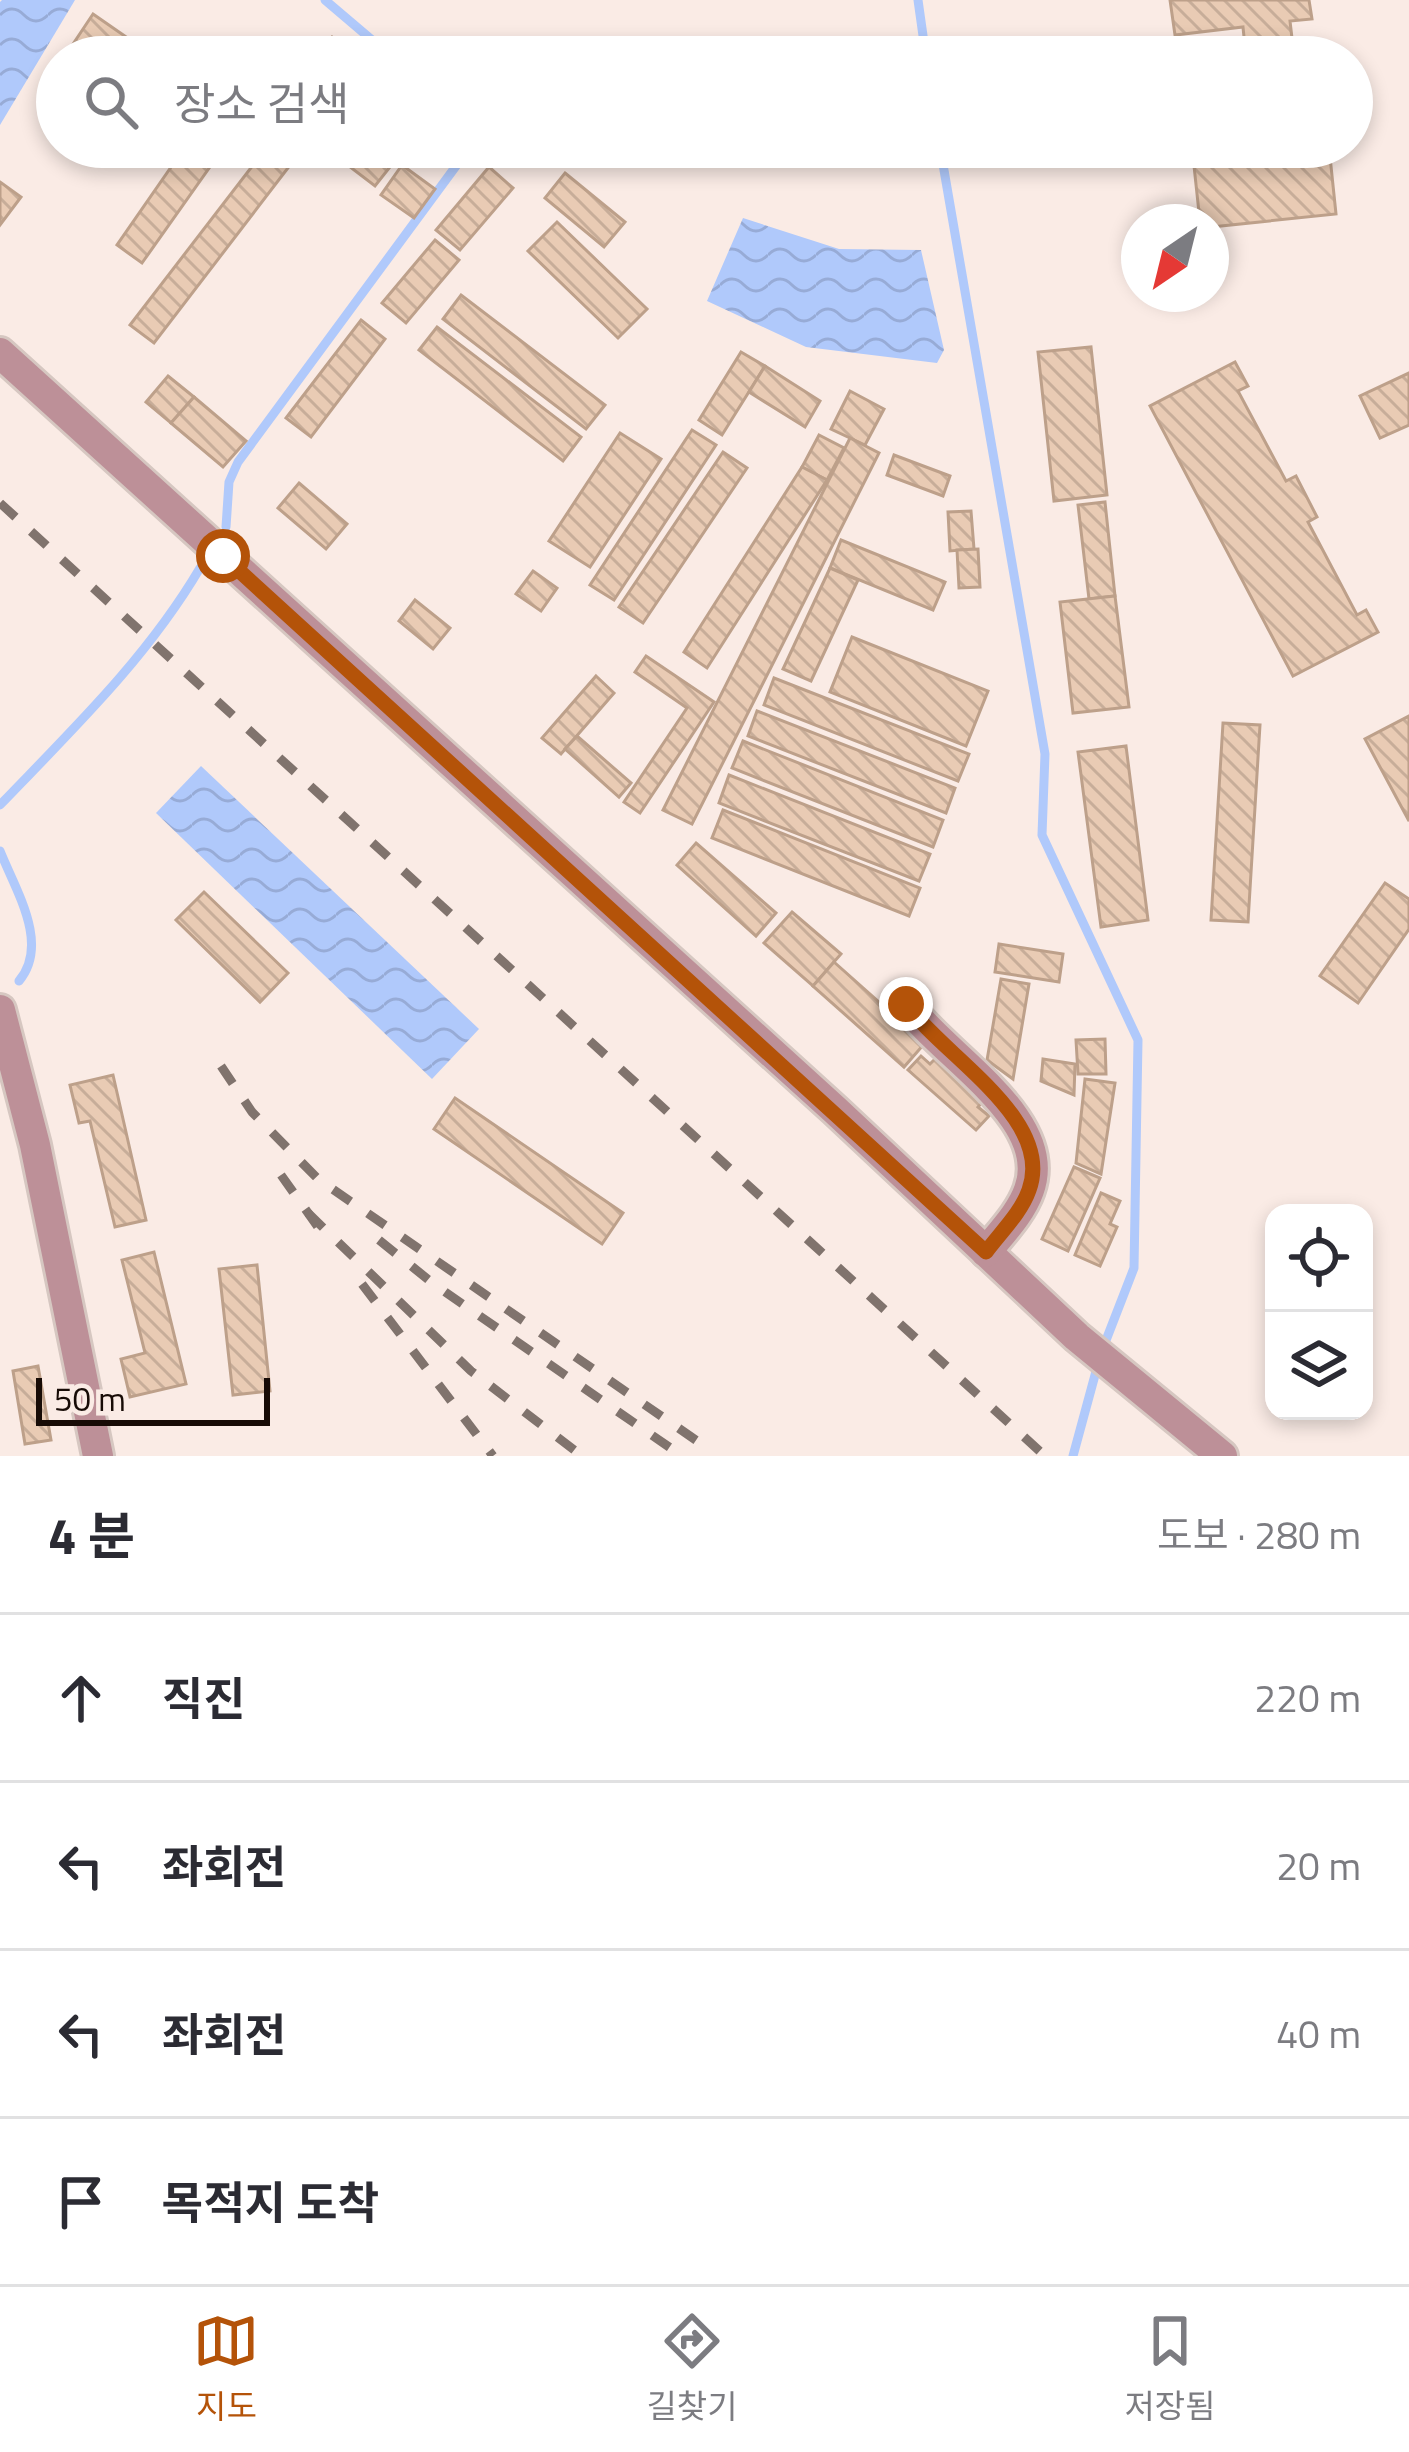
<!DOCTYPE html>
<html lang="ko">
<head>
<meta charset="utf-8">
<style>
  body { margin:0; font-family:"Titillium Web","Noto Sans KR",sans-serif; background:#f2f2f3; color:#2b2b33 }
  .controls { position:absolute; right:36px; bottom:36px; display:grid; overflow:hidden; border-radius:24px; box-shadow:0 6px 18px #0003 }
  .controls button { width:108px; height:108px; display:grid; place-items:center; padding:0; border:0; border-bottom:3px solid #e1e1e2; background:#fff; color:#2b2b33; font:60px sans-serif }
  .compass { position:absolute; left:1121px; top:204px; width:108px; height:108px; border-radius:50%; background:#fff; box-shadow:0 6px 18px #0003; rotate:215deg }
  .scale { position:absolute; left:36px; bottom:30px; width:234px; box-sizing:border-box; padding-left:12px; border:6px solid #170b06; border-top:0; font-size:33px; line-height:42px; white-space:nowrap; color:#170b06; -webkit-text-stroke:9px #faebe5; paint-order:stroke }
  .stop { position:absolute; width:36px; height:36px; margin:-27px; border:9px solid #b45309; border-radius:50%; background:#fff }
  .stop.end { background:#b45309; border-color:#fff; box-shadow:0 3px 12px #0008 }
  .list { margin:0; padding:0; list-style:none }
  h2 { display:flex; justify-content:space-between; align-items:center; height:156px; margin:0; padding:0 48px; font-size:51px }
  h2 small { font-size:39px; font-weight:400; color:#7c7c81 }
  .list li { display:grid; grid-template-columns:78px 1fr auto; gap:36px; align-items:center; box-sizing:border-box; height:168px; padding:0 48px; border-top:3px solid #e1e1e2 }
  .list b { display:block; font-size:45px; white-space:nowrap }
  .list em { font-size:39px; font-style:normal; color:#7c7c81 }
  .icon { flex:none; width:66px; height:66px; fill:none; stroke:currentColor; stroke-width:2; stroke-linecap:round; stroke-linejoin:round }
  .map { position:relative; flex:none; width:1409px; height:1456px; overflow:hidden }
  .search { position:absolute; background:#fff; box-shadow:0 6px 18px #0003; left:36px; right:36px; top:36px; height:132px; display:flex; align-items:center; gap:30px; box-sizing:border-box; padding:0 42px; border-radius:66px; color:#7c7c81; font-size:45px }
  .sheet { height:828px; background:#fff }
  nav { display:flex; justify-content:space-around; align-items:center; box-sizing:border-box; height:168px; border-top:3px solid #e1e1e2; background:#fff; font-size:33px; color:#7c7c81 }
  nav a { display:grid; justify-items:center; gap:6px }
  nav .on { color:#b45309 }
  .map>svg:first-child { display:block }
  .water { fill:url(#water-waves) }
  .lines { fill:none; stroke-linecap:round; stroke-linejoin:round }
  .stream { stroke:#b0c9fb; stroke-width:9 }
  .building { fill:url(#building-back-hatch); stroke:#bda08a; stroke-width:3 }
  .minor-casing { stroke:#d6c7c1; stroke-width:36 }
  .minor { stroke:#bd9098; stroke-width:30 }
  .rail { stroke:#80736d; stroke-width:9; stroke-dasharray:21 21; stroke-linecap:butt }
  .route { stroke:#b45309; stroke-width:15 }
</style>
</head>
<body>
<div class="map">
<svg width="1409" height="1456" viewBox="0 0 1409 1456">
  <defs>
    <pattern id="water-waves" width="16" height="10" patternUnits="userSpaceOnUse" patternTransform="scale(3)"><rect width="16" height="10" fill="#b0c9fb"/><path d="M0 5q4-4 8 0t8 0" fill="none" stroke="#97abd6"/></pattern>
    <pattern id="building-back-hatch" width="6" height="6" patternUnits="userSpaceOnUse" patternTransform="scale(3)"><rect width="6" height="6" fill="#e9cbb4"/><path d="M-1 5l2 2M0 0l6 6M5-1l2 2" fill="none" stroke="#c7ad99"/></pattern>
  </defs>
  <rect width="100%" height="100%" fill="#faebe5"/>
  <g class="water">
    <polygon points="2,0 75,0 0,125 0,2"/>
    <polygon points="743,218 839,249 921,250 944,350 937,363 806,347 707,301"/>
    <polygon points="201,766 479,1029 432,1079 156,813"/>
  </g>
  <g class="lines">
    <g class="stream">
      <polyline points="325,0 392,57"/>
      <polyline points="918,0 926,57"/>
      <polyline points="940,147 1045,754 1042,835 1138,1040 1134,1268 1103,1348"/>
      <polyline points="226,527 229,482 238,462 470,147"/>
      <path d="M0 805C72 730 147 658 200 568"/>
      <path d="M0 851C16 891 50 944 19 981"/>
      <polyline points="1073,1456 1098,1364"/>
    </g>
  </g>
  <g class="building">
    <polygon points="1170,0 1309,0 1312,19 1290,21 1293,47 1306,45 1307,57 1246,57 1243,27 1175,35"/>
    <polygon points="93,14 155,57 79,57 69,50"/>
    <polygon points="332,37 357,57 316,57"/>
    <polygon points="185,147 224,147 142,263 117,245"/>
    <polygon points="267,147 304,147 154,343 130,325"/>
    <polygon points="324,147 382,147 397,158 375,186"/>
    <polygon points="1192,147 1329,147 1336,214 1211,227 1211,222 1200,222"/>
    <polygon points="402,165 435,189 414,218 381,195"/>
    <polygon points="489,167 513,188 460,250 436,230"/>
    <polygon points="565,173 625,222 604,247 545,198"/>
    <polygon points="0,182 21,197 0,225"/>
    <polygon points="557,222 647,309 618,338 528,251"/>
    <polygon points="435,240 459,260 406,323 382,303"/>
    <polygon points="461,295 605,405 586,429 443,319"/>
    <polygon points="361,320 385,339 311,437 286,418"/>
    <polygon points="437,327 581,437 563,461 419,350"/>
    <polygon points="1091,347 1107,495 1054,501 1038,352"/>
    <polygon points="741,352 765,366 722,435 699,420"/>
    <polygon points="1235,362 1248,386 1238,391 1286,481 1296,476 1317,517 1308,522 1357,615 1366,610 1378,632 1293,676 1150,406"/>
    <polygon points="765,366 820,401 805,427 749,392"/>
    <polygon points="1409,373 1409,425 1380,438 1360,396"/>
    <polygon points="168,376 194,397 171,423 146,402"/>
    <polygon points="850,391 884,409 865,445 831,429"/>
    <polygon points="194,397 246,441 223,467 171,423"/>
    <polygon points="692,430 716,445 614,600 590,585"/>
    <polygon points="620,433 661,459 590,567 549,541"/>
    <polygon points="819,435 844,448 827,480 802,467"/>
    <polygon points="850,438 879,453 692,824 663,810"/>
    <polygon points="723,452 747,468 643,623 619,607"/>
    <polygon points="894,455 950,476 943,496 887,475"/>
    <polygon points="802,467 827,480 707,668 684,652"/>
    <polygon points="299,483 347,524 326,549 278,508"/>
    <polygon points="1105,502 1115,596 1089,599 1078,505"/>
    <polygon points="971,511 974,549 950,551 948,512"/>
    <polygon points="841,540 945,582 933,610 830,568"/>
    <polygon points="978,549 980,587 959,588 957,550"/>
    <polygon points="830,568 858,580 811,681 783,669"/>
    <polygon points="533,571 557,588 541,611 516,594"/>
    <polygon points="1115,596 1129,707 1073,713 1060,602"/>
    <polygon points="415,600 450,628 433,649 399,621"/>
    <polygon points="852,637 988,691 966,746 830,692"/>
    <polygon points="646,656 714,702 640,813 624,802 687,708 635,672"/>
    <polygon points="596,676 614,693 561,754 542,738"/>
    <polygon points="774,678 969,754 958,781 764,705"/>
    <polygon points="757,711 955,788 946,813 748,736"/>
    <polygon points="1409,716 1409,821 1365,739"/>
    <polygon points="1223,723 1260,725 1248,922 1211,920"/>
    <polygon points="577,736 631,783 619,797 565,749"/>
    <polygon points="743,741 943,820 933,847 732,768"/>
    <polygon points="1126,746 1148,920 1101,927 1078,752"/>
    <polygon points="729,775 930,854 919,881 719,803"/>
    <polygon points="723,810 920,888 909,916 712,838"/>
    <polygon points="696,843 776,913 756,936 677,865"/>
    <polygon points="1385,883 1409,899 1409,929 1358,1003 1320,976"/>
    <polygon points="204,892 288,973 260,1002 176,920"/>
    <polygon points="792,912 841,954 813,986 764,943"/>
    <polygon points="999,944 1063,954 1059,982 995,972"/>
    <polygon points="834,962 925,1043 904,1067 813,986"/>
    <polygon points="1001,979 1029,984 1013,1079 987,1060"/>
    <polygon points="1105,1039 1106,1074 1078,1074 1076,1040"/>
    <polygon points="921,1056 930,1064 937,1057 985,1099 978,1107 989,1116 976,1130 908,1070"/>
    <polygon points="1043,1059 1075,1064 1074,1095 1041,1081"/>
    <polygon points="113,1075 146,1220 115,1227 90,1121 79,1123 70,1085"/>
    <polygon points="1085,1079 1115,1083 1101,1174 1076,1163"/>
    <polygon points="455,1098 623,1213 602,1244 434,1129"/>
    <polygon points="1074,1167 1100,1178 1068,1251 1042,1239"/>
    <polygon points="1101,1193 1120,1201 1110,1224 1117,1227 1100,1266 1075,1255"/>
    <polygon points="154,1252 186,1384 130,1397 121,1359 145,1353 122,1260"/>
    <polygon points="257,1265 270,1391 233,1395 219,1269"/>
    <polygon points="38,1366 51,1440 25,1444 13,1371"/>
  </g>
  <g class="lines">
    <defs>
      <g id="minor">
        <polyline points="0,353 835,1110 1077,1337 1222,1456"/>
        <path d="M906 1004C943 1056 1055 1119 1029 1190 1021 1213 1001 1233 986 1252"/>
        <polyline points="0,1010 35,1145 98,1456"/>
      </g>
    </defs>
    <use href="#minor" class="minor-casing"/>
    <use href="#minor" class="minor"/>
    <g class="rail">
      <polyline points="0,503 1045,1456"/>
      <polyline points="221,1066 252,1112 318,1179 703,1445"/>
      <polyline points="281,1175 318,1227"/>
      <polyline points="308,1213 471,1371 582,1456"/>
      <polyline points="379,1240 435,1285 682,1456"/>
      <polyline points="362,1284 493,1456"/>
    </g>
  </g>
  <g class="lines">
    <path class="route" d="M223 556 986 1252C1000 1233 1021 1213 1029 1190 1055 1119 943 1056 906 1004"/>
  </g>
</svg>
<div class="controls">
<button><svg class="icon" aria-label="locate" viewBox="0 0 24 24"><circle cx="12" cy="12" r="6"/><path d="M12 2v4M12 18v4M2 12h4M18 12h4"/></svg></button>
<button><svg class="icon" aria-label="layers" viewBox="0 0 24 24"><path d="M12 4l9 5-9 5-9-5zM3 14l9 5 9-5"/></svg></button>
</div>
<svg class="compass" viewBox="-18 -18 36 36"><path d="M0-13l5 13h-10z" fill="#e53935"/><path d="M0 13l5-13h-10z" fill="#7c7c81"/></svg>
<div class="scale">50 m</div>
<div class="stop" style="left:223px;top:556px"></div>
<div class="stop end" style="left:906px;top:1004px"></div>
<div class="search"><svg class="icon" aria-label="search" viewBox="0 0 24 24"><circle cx="10" cy="10" r="6"/><path d="M15 15l6 6"/></svg>장소 검색</div>
</div>
<section class="sheet">
<h2>4 분<small>도보 · 280 m</small></h2>
<ul class="list">
<li><svg class="icon" aria-label="ahead" viewBox="0 0 24 24"><path d="M12 20V5M6 11l6-6 6 6"/></svg><div><b>직진</b></div><em>220 m</em></li>
<li><svg class="icon" aria-label="left" viewBox="0 0 24 24"><path d="M17 20v-9H6M10 6l-5 5 5 5"/></svg><div><b>좌회전</b></div><em>20 m</em></li>
<li><svg class="icon" aria-label="left" viewBox="0 0 24 24"><path d="M17 20v-9H6M10 6l-5 5 5 5"/></svg><div><b>좌회전</b></div><em>40 m</em></li>
<li><svg class="icon" aria-label="arrive" viewBox="0 0 24 24"><path d="M6 21V4h12l-3 4 3 4H6"/></svg><div><b>목적지 도착</b></div></li>
</ul>
</section>
<nav>
<a class="on"><svg class="icon" aria-label="map" viewBox="0 0 24 24"><path d="M3 6l6-2 6 2 6-2v14l-6 2-6-2-6 2zM9 4v14M15 6v14"/></svg>지도</a>
<a><svg class="icon" aria-label="directions" viewBox="0 0 24 24"><path d="M12 3l9 9-9 9-9-9zM9 14v-3h6M13 9l2 2-2 2"/></svg>길찾기</a>
<a><svg class="icon" aria-label="saved" viewBox="0 0 24 24"><path d="M7 4h10v16l-5-4-5 4z"/></svg>저장됨</a>
</nav>
</body>
</html>
